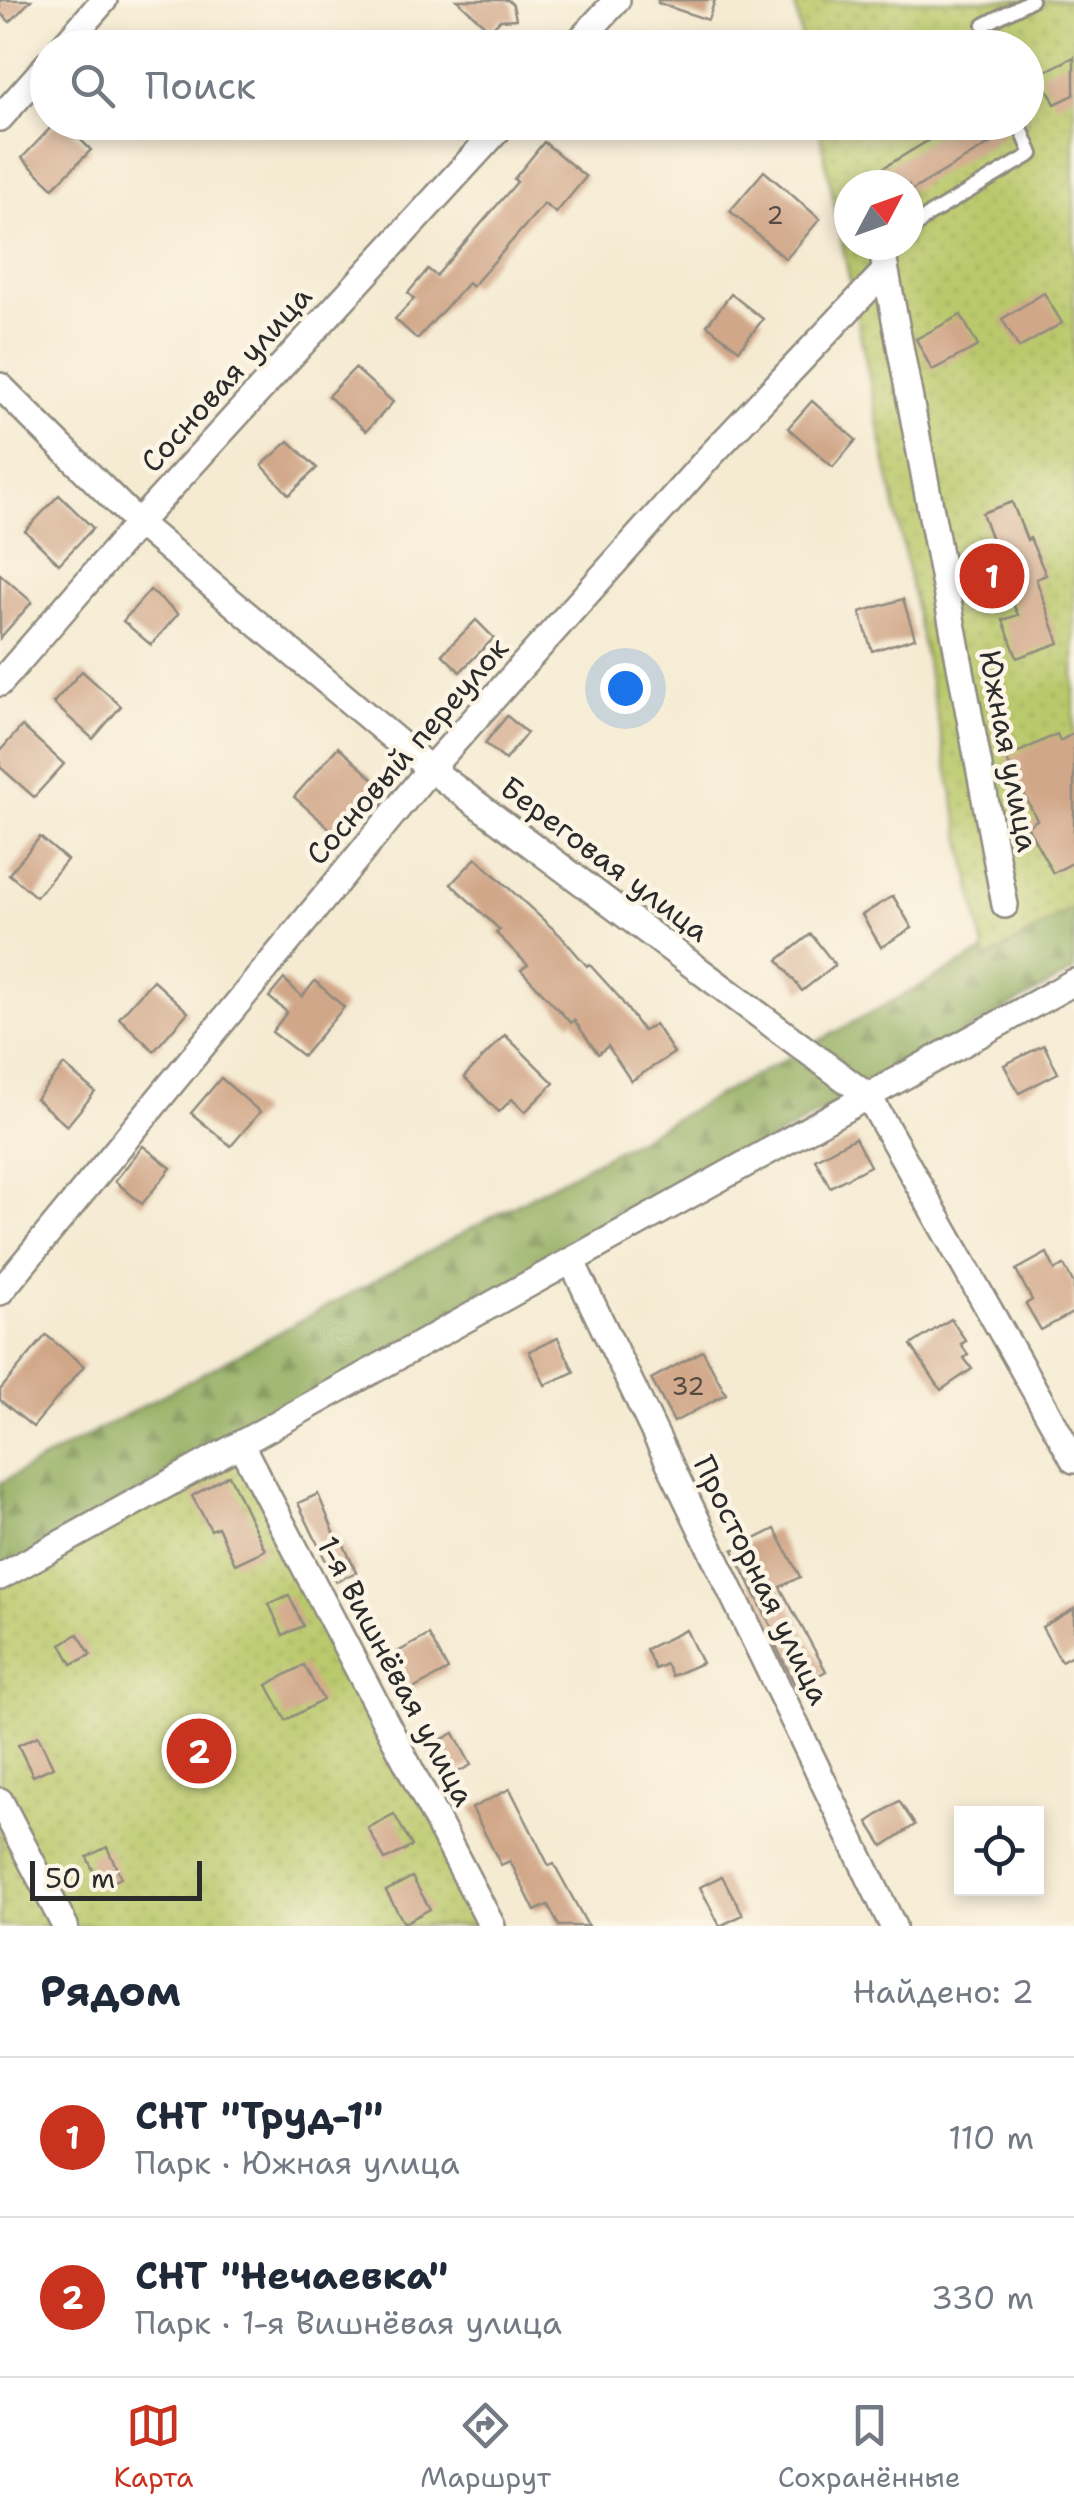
<!DOCTYPE html>
<html lang="ru">
<head>
<meta charset="utf-8">
<style>
  body { margin:0; font-family:"Shantell Sans",sans-serif; background:#f2f2f3; color:#1f2937 }
  .controls { position:absolute; right:30px; bottom:30px; display:grid; overflow:hidden; border-radius:0px; box-shadow:0 5px 15px #0003 }
  .controls button { width:90px; height:90px; display:grid; place-items:center; padding:0; border:0; border-bottom:2px solid #e0e1e3; background:#fff; color:#1f2937; font:50px sans-serif }
  .compass { position:absolute; left:834px; top:170px; width:90px; height:90px; border-radius:50%; background:#fff; box-shadow:0 5px 15px #0003; rotate:49deg }
  .scale { position:absolute; left:30px; bottom:25px; width:172px; box-sizing:border-box; padding-left:10px; border:5px solid #2b2b2b; border-top:0; font-size:28px; line-height:35px; white-space:nowrap; color:#2b2b2b; -webkit-text-stroke:8px #fcf5e5; paint-order:stroke }
  .you { position:absolute; left:625px; top:688px; width:35px; height:35px; margin:-25px; border:8px solid #fff; border-radius:50%; background:#1a73e8; box-shadow:0 0 0 15px #1a73e833 }
  .badge { display:grid; place-items:center; width:65px; height:65px; border-radius:50%; background:#c8321e; color:#fff; font-size:32px; font-weight:700 }
  .pin { position:absolute; translate:-50% -50%; border:5px solid #fff; box-shadow:0 2px 10px #0006 }
  .list { margin:0; padding:0; list-style:none }
  h2 { display:flex; justify-content:space-between; align-items:center; height:130px; margin:0; padding:0 40px; font-size:42px }
  h2 small { font-size:32px; font-weight:400; color:#747a83 }
  .list li { display:grid; grid-template-columns:65px 1fr auto; gap:30px; align-items:center; box-sizing:border-box; height:160px; padding:0 40px; border-top:2px solid #e0e1e3 }
  .list b { display:block; font-size:38px; white-space:nowrap }
  .list p { margin:0; font-size:32px; white-space:nowrap; color:#747a83 }
  .list em { font-size:32px; font-style:normal; color:#747a83 }
  .icon { flex:none; width:55px; height:55px; fill:none; stroke:currentColor; stroke-width:2; stroke-linecap:round; stroke-linejoin:round }
  .map { position:relative; flex:none; width:1074px; height:1926px; overflow:hidden }
  .search { position:absolute; background:#fff; box-shadow:0 5px 15px #0003; left:30px; right:30px; top:30px; height:110px; display:flex; align-items:center; gap:25px; box-sizing:border-box; padding:0 35px; border-radius:55px; color:#747a83; font-size:38px }
  .sheet { height:450px; background:#fff }
  nav { display:flex; justify-content:space-around; align-items:center; box-sizing:border-box; height:140px; border-top:2px solid #e0e1e3; background:#fff; font-size:28px; color:#747a83 }
  nav a { display:grid; justify-items:center; gap:5px }
  nav .on { color:#c8321e }
  .map>svg:first-child { display:block }
  .forest { fill:url(#forest-firs); stroke:#5f6c46; stroke-width:2.5 }
  .garden { fill:url(#garden-dots); stroke:#727a4c; stroke-width:2.5; fill-rule:evenodd }
  .building { fill:#d1a789 }
  .lines { fill:none; stroke-linecap:round; stroke-linejoin:round }
  .service-casing { stroke:#908b7f; stroke-width:18 }
  .minor-casing { stroke:#908b7f; stroke-width:30 }
  .service { stroke:#fff; stroke-width:12 }
  .minor { stroke:#fff; stroke-width:25 }
  .labels { text-anchor:middle; dominant-baseline:central; stroke-width:9; stroke-linejoin:round; paint-order:stroke }
  .number-label { font-size:25px; fill:#544a42 }
  .street-label { font-size:30px; fill:#2b2b2b; stroke:#fcf5e5 }
</style>
</head>
<body>
<div class="map">
<svg width="1074" height="1926" viewBox="0 0 1074 1926">
  <defs>
    <pattern id="forest-firs" width="22" height="20" patternUnits="userSpaceOnUse" patternTransform="scale(2.5)"><rect width="22" height="20" fill="#93ad60"/><path d="M5 1l3.5 6h-7zM16 11l3.5 6h-7z" fill="#788d4f"/></pattern>
    <pattern id="garden-dots" width="8" height="8" patternUnits="userSpaceOnUse" patternTransform="scale(2.5)"><rect width="8" height="8" fill="#bac96c"/><path d="M2 2h.1M6 6h.1" fill="none" stroke="#a0ad5e" stroke-width="1.8" stroke-linecap="round"/></pattern>
  </defs>
  <rect width="100%" height="100%" fill="#fcf5e5"/>
  <filter id="ink" filterUnits="userSpaceOnUse"><feTurbulence type="fractalNoise" baseFrequency=".01" numOctaves="2"/><feDisplacementMap in="SourceGraphic" scale="20" xChannelSelector="R" yChannelSelector="G"/><feConvolveMatrix kernelMatrix="1 2 1 2 8 2 1 2 1" color-interpolation-filters="sRGB"/></filter>
  <filter id="wash" filterUnits="userSpaceOnUse"><feTurbulence type="fractalNoise" baseFrequency=".0048" numOctaves="4" result="noise"/><feDisplacementMap in="SourceGraphic" scale="40" xChannelSelector="R" yChannelSelector="G"/><feGaussianBlur stdDeviation="2.25" result="paint"/><feColorMatrix in="noise" values="0 0 0 0 0 0 0 0 0 0 0 0 0 0 0 0 0 1.4 0 .05"/><feComposite in="paint" operator="in"/></filter>
  <g filter="url(#wash)">
    <rect width="100%" height="100%" fill="#f5ebd3"/>
    <polygon class="forest" points="1074,903 1074,971 0,1571 0,1483"/>
    <g class="garden">
      <path d="M794 0H1074V907L986 960 818 123 1026 122V48L803 47ZM849 185H909V245H849Z"/>
      <polygon points="241,1445 489,1926 0,1926 0,1575"/>
    </g>
    <g id="blocks">
      <g class="building">
        <polygon points="0,0 31,0 10,22 0,13"/>
        <polygon points="457,0 508,0 513,5 516,19 500,20 490,30"/>
        <polygon points="658,0 715,0 708,20 658,3"/>
        <polygon points="1074,57 1074,95 1055,104 1040,74"/>
        <polygon points="56,122 63,122 91,150 53,188 22,158"/>
        <polygon points="959,122 995,122 1003,136 909,192 909,185 893,185 883,168"/>
        <polygon points="544,142 586,177 556,213 544,204 472,287 468,283 417,339 395,319 414,299 408,293 428,269 436,276 517,182 514,179"/>
        <polygon points="764,171 820,219 786,259 730,211"/>
        <polygon points="1044,293 1062,323 1019,348 1002,319"/>
        <polygon points="731,294 763,319 739,350 707,325"/>
        <polygon points="961,315 978,346 932,370 916,339"/>
        <polygon points="355,368 393,402 366,431 328,396"/>
        <polygon points="812,401 856,440 833,467 788,428"/>
        <polygon points="289,441 317,468 289,495 262,465"/>
        <polygon points="59,495 93,528 59,564 25,531"/>
        <polygon points="1012,502 1027,540 1030,538 1046,575 1036,579 1059,643 1017,658 1003,620 1018,615 992,555 997,553 982,513"/>
        <polygon points="0,574 32,602 0,638"/>
        <polygon points="150,590 178,614 151,645 123,621"/>
        <polygon points="903,599 915,638 872,651 860,612"/>
        <polygon points="476,620 494,638 460,672 442,654"/>
        <polygon points="82,671 121,706 93,739 53,703"/>
        <polygon points="507,716 527,733 505,760 485,743"/>
        <polygon points="22,726 64,764 34,797 0,767 0,751"/>
        <polygon points="1074,733 1074,862 1053,873 1027,826 1037,820 1006,758 1057,734 1060,741"/>
        <polygon points="338,747 379,784 335,833 294,797"/>
        <polygon points="40,837 67,860 36,897 9,874"/>
        <polygon points="476,858 560,935 587,966 589,964 618,996 643,1031 655,1024 674,1053 631,1081 608,1046 598,1054 574,1020 571,1023 521,970 528,965 496,933 500,930 451,884"/>
        <polygon points="893,896 912,928 881,947 862,915"/>
        <polygon points="811,934 835,965 802,991 778,960"/>
        <polygon points="284,979 302,997 315,981 344,1007 303,1056 272,1032 287,1012 269,997"/>
        <polygon points="153,980 188,1012 154,1051 119,1018"/>
        <polygon points="505,1035 554,1083 525,1112 512,1099 499,1112 464,1077"/>
        <polygon points="1044,1045 1058,1073 1019,1093 1004,1065"/>
        <polygon points="64,1065 95,1092 67,1126 36,1099"/>
        <polygon points="221,1078 260,1112 231,1146 191,1113"/>
        <polygon points="855,1138 870,1166 830,1187 815,1159"/>
        <polygon points="143,1146 171,1168 142,1204 115,1181"/>
        <polygon points="1047,1253 1055,1270 1064,1265 1074,1284 1074,1312 1041,1330 1026,1304 1032,1300 1016,1270"/>
        <polygon points="951,1319 966,1341 961,1344 968,1355 964,1358 972,1369 941,1390 911,1345"/>
        <polygon points="46,1335 84,1366 33,1427 0,1400 0,1390"/>
        <polygon points="558,1338 574,1372 545,1385 529,1351"/>
        <polygon points="703,1351 726,1394 674,1422 651,1379"/>
        <polygon points="229,1475 265,1550 235,1564 218,1527 211,1530 192,1496"/>
        <polygon points="318,1494 338,1542 342,1541 356,1572 336,1582 298,1503"/>
        <polygon points="775,1529 800,1577 780,1587 826,1671 796,1687 775,1644 779,1642 733,1550"/>
        <polygon points="289,1595 303,1626 283,1635 269,1604"/>
        <polygon points="1074,1609 1074,1654 1061,1661 1042,1627"/>
        <polygon points="686,1630 702,1663 672,1676 666,1664 655,1669 646,1649"/>
        <polygon points="78,1634 91,1655 72,1664 61,1644"/>
        <polygon points="429,1635 448,1670 411,1690 392,1655"/>
        <polygon points="304,1665 323,1700 286,1720 267,1685"/>
        <polygon points="454,1733 471,1765 445,1779 428,1747"/>
        <polygon points="38,1736 53,1767 33,1776 18,1745"/>
        <polygon points="510,1789 549,1866 554,1864 588,1926 559,1926 548,1905 535,1911 510,1861 501,1865 472,1808"/>
        <polygon points="899,1801 915,1825 883,1846 868,1822"/>
        <polygon points="394,1814 412,1846 385,1860 368,1828"/>
        <polygon points="107,1847 121,1878 101,1888 87,1857"/>
        <polygon points="722,1876 743,1915 720,1926 700,1887"/>
        <polygon points="412,1877 430,1909 404,1923 386,1891"/>
      </g>
    </g>
  </g>
  <g filter="url(#ink)">
    <use href="#blocks" fill-opacity="0" stroke="#908b7f" stroke-width="2.5"/>
    <g class="lines">
      <defs>
        <g id="service">
          <polyline points="990,48 984,25 1031,0"/>
          <polyline points="909,233 927,216 1032,154 1018,122"/>
        </g>
        <g id="minor">
          <polyline points="62,48 104,0"/>
          <polyline points="573,48 617,0"/>
          <polyline points="0,118 48,64"/>
          <polyline points="884,261 1005,905"/>
          <polyline points="0,386 138,523 430,769 869,1097 1074,1460"/>
          <polyline points="0,683 138,523 505,122"/>
          <polyline points="572,1262 893,1926"/>
          <polyline points="0,1292 430,769 709,457 885,271"/>
          <polyline points="241,1445 492,1926"/>
          <polyline points="0,1577 1074,982"/>
          <polyline points="0,1801 65,1926"/>
        </g>
      </defs>
      <use href="#service" class="service-casing"/>
      <use href="#minor" class="minor-casing"/>
      <use href="#service" class="service"/>
      <use href="#minor" class="minor"/>
    </g>
  </g>
  <g class="labels">
    <g class="number-label">
      <text x="775" y="215">2</text>
      <text x="688" y="1386">32</text>
    </g>
    <g class="street-label">
      <text transform="translate(226 379) rotate(-48)">Сосновая улица</text>
      <text transform="translate(407 751) rotate(-49)">Сосновый переулок</text>
      <text transform="translate(1009 751) rotate(79)">Южная улица</text>
      <text transform="translate(605 859) rotate(37)">Береговая улица</text>
      <text transform="translate(762 1580) rotate(64)">Просторная улица</text>
      <text transform="translate(396 1671) rotate(62)">1-я Вишнёвая улица</text>
    </g>
  </g>
</svg>
<div class="controls">
<button><svg class="icon" aria-label="locate" viewBox="0 0 24 24"><circle cx="12" cy="12" r="6"/><path d="M12 2v4M12 18v4M2 12h4M18 12h4"/></svg></button>
</div>
<svg class="compass" viewBox="-18 -18 36 36"><path d="M0-13l5 13h-10z" fill="#e53935"/><path d="M0 13l5-13h-10z" fill="#747a83"/></svg>
<div class="scale">50 m</div>
<div class="you"></div>
<div class="pin badge" style="left:992px;top:576px">1</div>
<div class="pin badge" style="left:199px;top:1751px">2</div>
<div class="search"><svg class="icon" aria-label="search" viewBox="0 0 24 24"><circle cx="10" cy="10" r="6"/><path d="M15 15l6 6"/></svg>Поиск</div>
</div>
<section class="sheet">
<h2>Рядом<small>Найдено: 2</small></h2>
<ul class="list">
<li><span class="badge">1</span><div><b>СНТ &quot;Труд-1&quot;</b><p>Парк · Южная улица</p></div><em>110 m</em></li>
<li><span class="badge">2</span><div><b>СНТ &quot;Нечаевка&quot;</b><p>Парк · 1-я Вишнёвая улица</p></div><em>330 m</em></li>
</ul>
</section>
<nav>
<a class="on"><svg class="icon" aria-label="map" viewBox="0 0 24 24"><path d="M3 6l6-2 6 2 6-2v14l-6 2-6-2-6 2zM9 4v14M15 6v14"/></svg>Карта</a>
<a><svg class="icon" aria-label="directions" viewBox="0 0 24 24"><path d="M12 3l9 9-9 9-9-9zM9 14v-3h6M13 9l2 2-2 2"/></svg>Маршрут</a>
<a><svg class="icon" aria-label="saved" viewBox="0 0 24 24"><path d="M7 4h10v16l-5-4-5 4z"/></svg>Сохранённые</a>
</nav>
</body>
</html>
